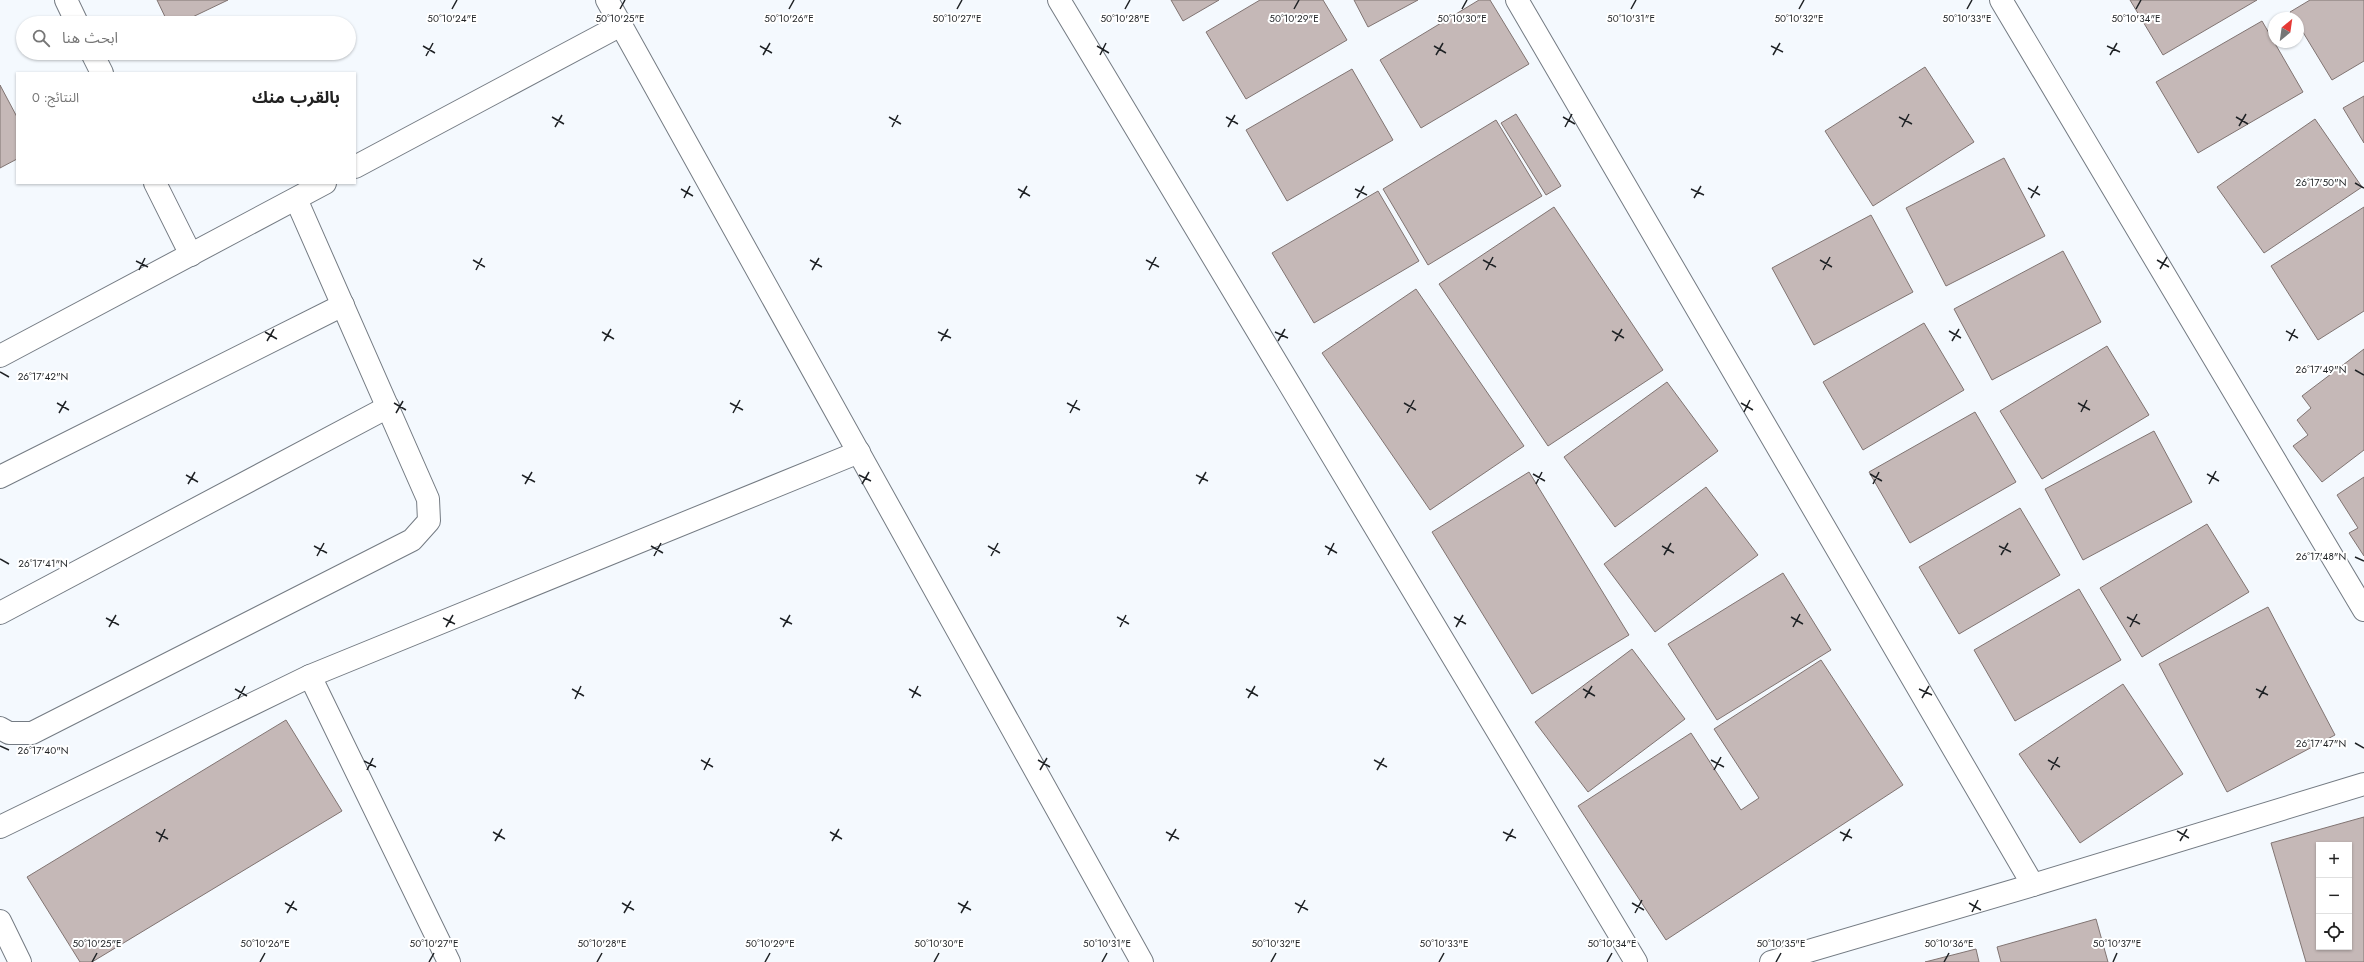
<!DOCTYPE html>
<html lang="ar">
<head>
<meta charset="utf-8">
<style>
  body { margin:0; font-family:Jost,"Noto Sans Arabic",sans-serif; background:#f6f6f6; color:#222; direction:rtl }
  .controls { position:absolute; right:12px; bottom:12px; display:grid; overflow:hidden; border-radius:0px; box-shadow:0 1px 3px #0004 }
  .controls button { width:36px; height:36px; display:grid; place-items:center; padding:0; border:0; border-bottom:1px solid #e0e0e0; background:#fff; color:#222; font:20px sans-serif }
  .compass { position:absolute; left:2268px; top:12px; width:36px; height:36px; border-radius:50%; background:#fff; box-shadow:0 1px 3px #0004; rotate:29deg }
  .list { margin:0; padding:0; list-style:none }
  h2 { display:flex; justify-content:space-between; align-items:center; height:52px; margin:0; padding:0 16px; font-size:17px }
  h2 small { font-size:13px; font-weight:400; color:#767676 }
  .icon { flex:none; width:22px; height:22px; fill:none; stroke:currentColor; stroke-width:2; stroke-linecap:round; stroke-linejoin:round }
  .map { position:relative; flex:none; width:2364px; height:962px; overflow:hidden; direction:ltr }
  .search { position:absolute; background:#fff; box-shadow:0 1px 3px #0004; left:16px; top:16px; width:340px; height:44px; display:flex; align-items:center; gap:10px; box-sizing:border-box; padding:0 14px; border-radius:22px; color:#767676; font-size:15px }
  .panel { position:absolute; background:#fff; box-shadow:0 1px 3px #0004; left:16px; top:72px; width:340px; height:112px; border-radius:0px; direction:rtl }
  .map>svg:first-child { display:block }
  .building { fill:#c5b8b7; stroke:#807472; fill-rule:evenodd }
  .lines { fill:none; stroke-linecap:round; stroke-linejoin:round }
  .minor-casing { stroke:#747b83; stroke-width:24 }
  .minor { stroke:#fff; stroke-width:22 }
  .ticks { fill:none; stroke:#1f2225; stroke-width:1.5 }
  .ticks-label { font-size:10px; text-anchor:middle; fill:#1f2225; stroke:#fff; stroke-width:4; stroke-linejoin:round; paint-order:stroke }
</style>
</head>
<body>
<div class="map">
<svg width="2364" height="962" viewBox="0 0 2364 962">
  <rect width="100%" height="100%" fill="#f4f9fe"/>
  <g class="building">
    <polygon points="157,0 228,0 180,23 168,23"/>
    <polygon points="1171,0 1219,0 1183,21"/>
    <polygon points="1260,0 1323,0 1347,40 1246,99 1206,32"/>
    <polygon points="1354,0 1418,0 1368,27"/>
    <polygon points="1479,0 1490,0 1529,64 1421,128 1380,60"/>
    <polygon points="2130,0 2257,0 2163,55"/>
    <polygon points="2310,0 2364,0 2364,61 2332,80 2298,24 2298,18 2294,18 2290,12"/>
    <polygon points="2262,21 2303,92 2198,153 2156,82"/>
    <polygon points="1925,67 1974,142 1873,206 1825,131"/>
    <polygon points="1352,69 1393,140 1287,201 1246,130"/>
    <polygon points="0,85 17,117 17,159 0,168"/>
    <polygon points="2364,96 2364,143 2343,108"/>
    <polygon points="1516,114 1561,186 1546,195 1501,123"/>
    <polygon points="2315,119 2362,187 2264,253 2217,187"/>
    <polygon points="1496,120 1542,196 1428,265 1383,189"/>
    <polygon points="2004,158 2045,236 1946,286 1906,208"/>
    <polygon points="1378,191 1419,261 1314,323 1272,253"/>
    <polygon points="1554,207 1663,370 1548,446 1439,284"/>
    <polygon points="2364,207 2364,311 2318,340 2271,266"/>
    <polygon points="1871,215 1913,292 1814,345 1772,268"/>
    <polygon points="2063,251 2101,322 1992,380 1954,309"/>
    <polygon points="1416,289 1524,446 1430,510 1322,353"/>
    <polygon points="1924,323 1964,390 1863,450 1823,382"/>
    <polygon points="2107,346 2149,415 2042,479 2000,411"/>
    <polygon points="2364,349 2364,450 2322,482 2293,446 2308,435 2297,420 2311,408 2302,396"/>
    <polygon points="1667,382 1718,451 1615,527 1564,457"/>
    <polygon points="1975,412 2016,482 1910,543 1869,472"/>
    <polygon points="2154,431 2192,502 2083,560 2045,489"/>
    <polygon points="1529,472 1629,635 1532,694 1432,532"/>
    <polygon points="2364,477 2364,556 2349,533 2358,528 2337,495"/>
    <polygon points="1706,487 1758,555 1655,632 1604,564"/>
    <polygon points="2020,508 2060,575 1959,634 1919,567"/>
    <polygon points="2207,524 2249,592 2142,657 2100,588"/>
    <polygon points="1783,573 1831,650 1717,720 1668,644"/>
    <polygon points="2079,589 2121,660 2015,721 1974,650"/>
    <polygon points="2268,607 2335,735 2227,792 2159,664"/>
    <polygon points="1632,649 1685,719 1588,792 1535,722"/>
    <polygon points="1821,660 1903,785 1666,940 1578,806 1691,733 1741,810 1759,798 1714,729"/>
    <polygon points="2123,684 2183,774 2080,843 2019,754"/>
    <polygon points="286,720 342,811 92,962 80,962 27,877"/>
    <path d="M2364 817V962H2306L2271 843ZM2319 845H2349V947H2319Z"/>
    <polygon points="2096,919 2108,962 2001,962 1997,947"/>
    <polygon points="1976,949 1979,962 1925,962"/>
  </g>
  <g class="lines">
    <defs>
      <g id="minor">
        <polyline points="66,0 77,23"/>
        <polyline points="607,0 1142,962"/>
        <polyline points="1059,0 1636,962"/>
        <polyline points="1517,0 2033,885"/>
        <polyline points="2001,0 2364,610"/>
        <polyline points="92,53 102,73"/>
        <polyline points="355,167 621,25"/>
        <polyline points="155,183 191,255"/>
        <polyline points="0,356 325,183"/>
        <polyline points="0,477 343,305"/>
        <polyline points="0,613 388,407"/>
        <polyline points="310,676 449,962"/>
        <polyline points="0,728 9,733 32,733 412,540 429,521 428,499 296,199"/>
        <polyline points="0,827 310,676 859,452"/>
        <polyline points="0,921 20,962"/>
        <polyline points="1771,962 2033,885 2364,784"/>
      </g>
    </defs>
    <use href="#minor" class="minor-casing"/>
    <use href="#minor" class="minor"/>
  </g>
  <path class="ticks" d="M452 9 457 0M620 9 625 0M789 9 794 0M957 9 962 0M1125 9 1130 0M1294 9 1299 0M1462 9 1467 0M1631 9 1636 0M1799 9 1804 0M1967 9 1972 0M2136 9 2141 0M423 46 435 53M760 46 772 53M1097 46 1109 53M1434 46 1446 53M1771 46 1783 52M2107 46 2120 52M763 55 770 43M1100 55 1106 43M1436 55 1443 43M1773 55 1780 43M2110 55 2117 43M426 56 433 43M552 117 564 124M889 117 901 124M1226 117 1238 124M1563 117 1575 124M1899 117 1912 124M2236 117 2248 124M2239 126 2246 114M555 127 562 115M892 127 898 115M1228 127 1235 115M1565 127 1572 114M1902 127 1909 114M2355 183 2364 188M2028 188 2040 195M681 189 693 196M1018 189 1030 196M1355 189 1367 195M1691 189 1704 195M684 198 690 186M1020 198 1027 186M1357 198 1364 186M1694 198 1701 186M2031 198 2038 186M473 260 485 267M810 260 822 267M1146 260 1159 267M1483 260 1496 267M1820 260 1832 267M2157 260 2169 267M136 261 148 267M2160 269 2167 257M139 270 145 258M476 270 482 258M812 270 819 258M1149 270 1156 257M1486 270 1493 257M1823 270 1830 257M1612 331 1624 338M1949 331 1961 338M2286 331 2298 338M265 332 277 339M602 332 614 339M938 332 951 338M1275 332 1288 338M267 341 274 329M604 341 611 329M941 341 948 329M1278 341 1285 329M1615 341 1622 329M1952 341 1959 329M2289 341 2295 329M2355 370 2364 375M0 372 9 377M57 403 69 410M394 403 406 410M730 403 743 410M1067 403 1080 410M1404 403 1416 410M1741 403 1753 410M2078 403 2090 410M1744 412 1750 400M2081 412 2087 400M59 413 66 401M396 413 403 401M733 413 740 400M1070 413 1077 400M1407 413 1414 400M1533 474 1545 481M1870 474 1882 481M2207 474 2219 481M186 475 198 482M522 475 535 482M859 475 871 481M1196 475 1208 481M188 484 195 472M525 484 532 472M862 484 869 472M1199 484 1206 472M1536 484 1542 472M1873 484 1879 472M2209 484 2216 471M314 546 327 553M651 546 663 553M988 546 1000 553M1325 546 1337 553M1662 546 1674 553M1999 546 2011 552M1328 555 1334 543M1664 555 1671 543M2001 555 2008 543M317 556 324 543M654 556 661 543M991 556 998 543M2355 557 2364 561M0 559 9 564M1117 617 1129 624M1454 617 1466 624M1791 617 1803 624M2127 617 2140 624M106 618 119 625M443 618 455 624M780 618 792 624M109 627 116 615M446 627 453 615M783 627 790 615M1120 627 1126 615M1456 627 1463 615M1793 627 1800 614M2130 627 2137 614M235 689 247 696M572 689 584 696M909 689 921 696M1246 689 1258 696M1583 689 1595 696M1919 689 1932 695M2256 689 2268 695M912 698 918 686M1248 698 1255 686M1585 698 1592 686M1922 698 1929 686M2259 698 2266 686M238 699 245 686M575 699 581 686M2355 743 2364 748M0 746 9 750M701 760 713 767M1038 760 1050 767M1374 760 1387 767M1711 760 1724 767M2048 760 2060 767M364 761 376 767M367 770 373 758M704 770 710 758M1040 770 1047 758M1377 770 1384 758M1714 770 1721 757M2051 770 2058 757M2177 831 2189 838M156 832 168 839M493 832 505 839M830 832 842 839M1166 832 1179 839M1503 832 1516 838M1840 832 1852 838M495 841 502 829M832 841 839 829M1169 841 1176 829M1506 841 1513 829M1843 841 1850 829M2180 841 2187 829M159 842 165 829M285 903 297 910M622 903 634 910M958 903 971 910M1295 903 1308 910M1632 903 1644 910M1969 903 1981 910M1972 912 1978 900M287 913 294 901M624 913 631 901M961 913 968 901M1298 913 1305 900M1635 913 1642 900M92 962 97 953M260 962 265 953M429 962 434 953M597 962 602 953M765 962 770 953M934 962 939 953M1102 962 1107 953M1271 962 1276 953M1439 962 1444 953M1607 962 1612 953M1776 962 1781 953M1944 962 1949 953M2113 962 2117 953"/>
  <g class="ticks-label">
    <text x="452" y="22">50°10'24"E</text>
    <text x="620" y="22">50°10'25"E</text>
    <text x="789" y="22">50°10'26"E</text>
    <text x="957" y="22">50°10'27"E</text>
    <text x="1125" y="22">50°10'28"E</text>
    <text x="1294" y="22">50°10'29"E</text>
    <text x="1462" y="22">50°10'30"E</text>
    <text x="1631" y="22">50°10'31"E</text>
    <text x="1799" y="22">50°10'32"E</text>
    <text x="1967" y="22">50°10'33"E</text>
    <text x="2136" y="22">50°10'34"E</text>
    <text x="2321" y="186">26°17'50"N</text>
    <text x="2321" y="373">26°17'49"N</text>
    <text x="43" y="380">26°17'42"N</text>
    <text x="2321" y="560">26°17'48"N</text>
    <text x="43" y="567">26°17'41"N</text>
    <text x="2321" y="747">26°17'47"N</text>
    <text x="43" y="754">26°17'40"N</text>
    <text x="97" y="947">50°10'25"E</text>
    <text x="265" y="947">50°10'26"E</text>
    <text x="434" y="947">50°10'27"E</text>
    <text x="602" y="947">50°10'28"E</text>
    <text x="770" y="947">50°10'29"E</text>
    <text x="939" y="947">50°10'30"E</text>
    <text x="1107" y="947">50°10'31"E</text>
    <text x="1276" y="947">50°10'32"E</text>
    <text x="1444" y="947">50°10'33"E</text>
    <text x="1612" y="947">50°10'34"E</text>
    <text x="1781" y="947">50°10'35"E</text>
    <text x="1949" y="947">50°10'36"E</text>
    <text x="2117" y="947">50°10'37"E</text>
  </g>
</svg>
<div class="controls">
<button>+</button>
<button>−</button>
<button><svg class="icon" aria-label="locate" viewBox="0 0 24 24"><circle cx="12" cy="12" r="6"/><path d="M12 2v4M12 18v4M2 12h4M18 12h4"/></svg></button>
</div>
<svg class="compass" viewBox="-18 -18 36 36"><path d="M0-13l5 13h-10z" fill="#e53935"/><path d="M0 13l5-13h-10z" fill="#767676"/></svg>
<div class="search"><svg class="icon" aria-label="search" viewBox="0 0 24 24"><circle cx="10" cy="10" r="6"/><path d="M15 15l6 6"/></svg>ابحث هنا</div>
<section class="panel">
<h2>بالقرب منك<small>النتائج: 0</small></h2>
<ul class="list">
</ul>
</section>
</div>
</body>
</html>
